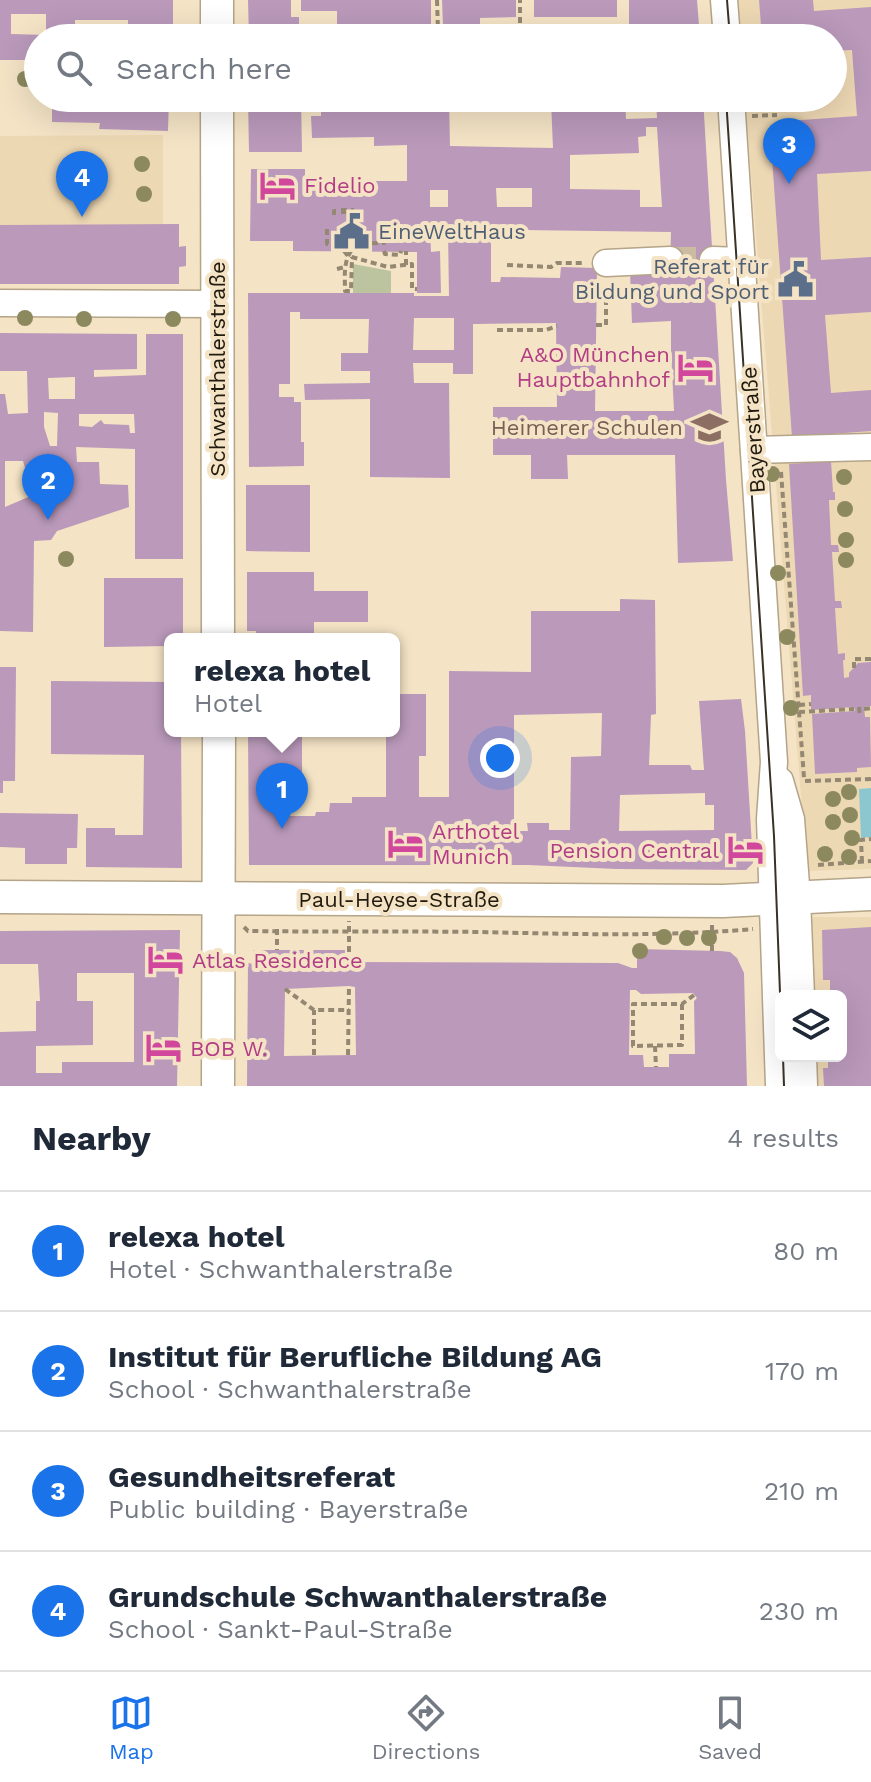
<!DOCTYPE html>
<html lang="en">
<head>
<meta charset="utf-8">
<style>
  body { margin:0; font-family:"Work Sans",sans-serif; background:#f2f2f3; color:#1f2937 }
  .controls { position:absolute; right:24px; bottom:24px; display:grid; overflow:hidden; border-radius:12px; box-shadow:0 8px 32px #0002 }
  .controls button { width:72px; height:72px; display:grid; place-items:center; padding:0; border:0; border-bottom:2px solid #e0e1e3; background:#fff; color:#1f2937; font:40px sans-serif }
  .you { position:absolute; left:500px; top:758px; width:28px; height:28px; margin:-20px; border:6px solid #fff; border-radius:50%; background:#1a73e8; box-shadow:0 0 0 12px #1a73e833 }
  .badge { display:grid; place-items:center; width:52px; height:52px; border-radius:50%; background:#1a73e8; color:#fff; font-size:26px; font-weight:700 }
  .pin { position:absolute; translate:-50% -66px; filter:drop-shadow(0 2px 4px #0008) }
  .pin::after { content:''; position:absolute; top:42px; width:28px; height:24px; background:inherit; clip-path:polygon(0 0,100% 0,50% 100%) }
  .popup { position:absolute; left:164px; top:633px; width:236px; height:104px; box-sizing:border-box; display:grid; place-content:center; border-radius:12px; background:#fff; filter:drop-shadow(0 2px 6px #0005); font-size:26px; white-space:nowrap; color:#747a83 }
  .popup b { font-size:30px; color:#1f2937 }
  .popup::after { content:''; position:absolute; left:50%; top:100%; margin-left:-16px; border:16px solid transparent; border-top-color:#fff }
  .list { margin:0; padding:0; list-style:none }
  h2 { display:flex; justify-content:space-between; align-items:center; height:104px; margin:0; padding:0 32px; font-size:34px }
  h2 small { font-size:26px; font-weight:400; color:#747a83 }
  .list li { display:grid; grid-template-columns:52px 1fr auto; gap:24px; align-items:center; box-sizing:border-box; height:120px; padding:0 32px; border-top:2px solid #e0e1e3 }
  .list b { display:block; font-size:30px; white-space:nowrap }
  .list p { margin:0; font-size:26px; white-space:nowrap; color:#747a83 }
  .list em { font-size:26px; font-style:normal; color:#747a83 }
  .icon { flex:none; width:44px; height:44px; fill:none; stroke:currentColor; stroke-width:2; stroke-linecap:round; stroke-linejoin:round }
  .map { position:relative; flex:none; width:871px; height:1086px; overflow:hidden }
  .search { position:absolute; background:#fff; box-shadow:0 8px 32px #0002; left:24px; right:24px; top:24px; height:88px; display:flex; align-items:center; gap:20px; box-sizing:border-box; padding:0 28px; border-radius:44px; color:#747a83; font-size:30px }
  .sheet { height:584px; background:#fff }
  nav { display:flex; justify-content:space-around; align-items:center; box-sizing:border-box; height:112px; border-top:2px solid #e0e1e3; background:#fff; font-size:22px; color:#747a83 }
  nav a { display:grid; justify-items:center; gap:4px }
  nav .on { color:#1a73e8 }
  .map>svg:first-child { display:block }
  .built { fill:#edd8b4 }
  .green { fill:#bbc49f }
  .water { fill:#8cc7cf }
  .building { fill:#ba99bb; fill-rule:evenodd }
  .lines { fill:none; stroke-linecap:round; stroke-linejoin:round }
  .minor-tunnel { stroke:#cabba1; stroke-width:26; stroke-dasharray:26 13; stroke-linecap:butt }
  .minor-casing { stroke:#b4a488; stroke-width:29 }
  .major-casing { stroke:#b4a488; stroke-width:35 }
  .path { stroke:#948873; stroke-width:4; stroke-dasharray:6 4; stroke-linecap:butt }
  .minor { stroke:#fff; stroke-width:26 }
  .major { stroke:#fff; stroke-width:32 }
  .tram { stroke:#393225; stroke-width:2 }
  .tree { fill:#8c895f }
  .labels { text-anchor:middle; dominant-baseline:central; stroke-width:8; stroke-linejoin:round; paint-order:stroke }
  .hotel-label { font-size:22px; fill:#b23c85; stroke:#f4e3c5; text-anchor:start }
  .service-label { font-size:22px; fill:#4e5e75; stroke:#f4e3c5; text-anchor:start }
  .street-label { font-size:22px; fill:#201a0f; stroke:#f4e3c5 }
  .education-label { font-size:22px; fill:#785e54; stroke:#f4e3c5; text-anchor:end }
</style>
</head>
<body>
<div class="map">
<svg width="871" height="1086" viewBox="0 0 871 1086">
  <rect width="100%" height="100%" fill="#f4e3c5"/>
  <g class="built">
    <polygon points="739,0 871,0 871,869 807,871 745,98 833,98 833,38 741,38"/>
    <polygon points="163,135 163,224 179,224 179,246 186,246 186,266 179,267 179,284 0,284 0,136"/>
    <polygon points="806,917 871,917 871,1086 810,1086 810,1056 841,1056 841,996 808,996"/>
  </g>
  <polygon class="green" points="353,264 391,271 391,293 353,293"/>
  <polygon class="water" points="871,788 871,837 861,838 859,789"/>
  <g class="building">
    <path d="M0 0H173V38H128V20H75V38H38V60H0ZM11 14H46V35L11 34Z"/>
    <polygon points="248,0 291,0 291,17 299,17 299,38 249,38"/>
    <polygon points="301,0 431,0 431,38 337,38 337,11 301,11"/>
    <polygon points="442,0 516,0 516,17 480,18 480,25 443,25"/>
    <rect x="534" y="0" width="83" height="17"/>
    <polygon points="629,0 697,0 700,38 652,38 652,24 629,25"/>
    <polygon points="759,0 813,0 814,11 871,7 871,171 817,174 821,260 871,257 871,312 825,315 831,393 871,390 871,431 792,437 770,130 789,129 788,121 857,116 852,50 833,51 833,38 762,38"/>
    <polygon points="52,98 169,98 168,131 99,129 100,123 52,122"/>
    <polygon points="248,98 301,98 302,152 249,152"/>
    <path d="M321 98H449L450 146 553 148 551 101 625 98 626 119 657 118 656 98H703L726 480 733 561 678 563 675 455H567L568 479H531V455H493V407H557L556 323 473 324V374H453V363H413L414 383H449L450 478 370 477V399L305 400 304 384 370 383V371H341V353H368L369 319H300V312H290V384H279V397H294V402H301V442H304V466L249 467 248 293H414V296H449L448 230H430L431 252 440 251 441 293H417V252L293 251V241H250L251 169H305V181H407V145L374 146V137L312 138 311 116H321ZM646 127H657L662 207H640V190L570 189V155L639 153 638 137 646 136ZM496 188H532V207H497ZM430 190H448V207H430ZM491 224 521 225V230L671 232 670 272 630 271 632 323 671 321V350L674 411H595L597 268 561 267 560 278 501 277 500 282H491ZM414 318H454V350H413Z"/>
    <polygon points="179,224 179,247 186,246 186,266 179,267 179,284 0,284 0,225"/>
    <path d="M0 333 137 334V369L94 370V377L146 375V334H183V559H135V449L76 447 77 462H99L100 484 128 485 129 507 57 531 51 540 34 541 33 632 0 631V394H5L8 414 28 413 27 371H0ZM75 377V399H49L48 378ZM44 412 58 413 57 446H50L44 427ZM79 414H134L135 433H130L129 425 104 424 101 420 92 427 79 426ZM5 461H23L33 495 5 507Z"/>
    <polygon points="831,461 833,492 835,492 835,500 829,500 831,545 838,545 839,552 832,552 835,601 841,601 842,608 835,608 838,654 845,653 845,660 843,660 844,678 849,677 849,673 858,663 871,662 871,706 864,707 865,717 870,717 871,767 857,768 857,772 815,774 812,714 855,711 854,707 811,710 811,695 803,696 789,464"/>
    <polygon points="246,485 310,485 310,552 246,551"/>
    <polygon points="247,572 314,572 314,591 368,591 368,622 314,622 314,639 256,639 256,631 247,631"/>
    <polygon points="104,578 183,578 183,639 170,639 170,646 104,647"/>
    <path d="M620 599 655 600 656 714 651 715 649 765H690L692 770H704L699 701 741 699 745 731 753 863 746 870 617 869 528 865H249L248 731H302V806H287V816H315L316 812H329L330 803H352V797H386V731H394V694H426V756H419V797H449V671L531 672V611H620ZM602 713 601 756 571 757 570 830H549V823H527L528 831H514V715ZM705 793V805H714V830L619 831 620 795Z"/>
    <polygon points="0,667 16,667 15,781 3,781 3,793 0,793"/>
    <polygon points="51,681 170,682 170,731 181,731 182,868 86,867 86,828 115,828 115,835 143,835 144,755 51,754"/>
    <polygon points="0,813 78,814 77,848 67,848 67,864 25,864 25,848 0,847"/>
    <polygon points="871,927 871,1086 824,1086 823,1068 828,1068 828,1056 841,1056 841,996 830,996 830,980 823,980 822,930"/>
    <path d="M180 930 177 1086H0V1032L36 1031V1001H40L38 964H0V931ZM77 973H134V1062H62V1073H36V1046L93 1045V1001H77Z"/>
    <path d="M637 949 720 951 730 952 737 958 744 973 747 1086H247L248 963 253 964V950H345L344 962 618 963 632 968H637ZM349 986 355 987 356 1055 284 1056 285 989ZM630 990H636L641 994 693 993 697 998 694 1001 695 1054H669V1067H644L643 1055H629Z"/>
  </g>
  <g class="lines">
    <polyline class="minor-tunnel" points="670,260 713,260"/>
    <defs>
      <g id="minor">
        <polyline points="724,0 727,38"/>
        <polyline points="731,98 774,762 770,819 779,1086"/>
        <polyline points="713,260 741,261"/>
        <polyline points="606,263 670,260"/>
        <polyline points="0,303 216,304"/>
        <polyline points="754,450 871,447"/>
        <polyline points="780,781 791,819 797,898 801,996"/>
        <polyline points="803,1056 804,1086"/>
      </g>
      <g id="major">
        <polyline points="217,38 217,0"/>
        <polyline points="217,98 218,639"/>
        <polyline points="0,897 723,901 871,894"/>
        <polyline points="218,1086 219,731"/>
      </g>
    </defs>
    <use href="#minor" class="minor-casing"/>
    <use href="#major" class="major-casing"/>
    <g class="path">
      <polyline points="437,0 438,31 520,30 520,0"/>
      <polyline points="752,116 777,115"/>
      <polyline points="334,215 334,211 340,211"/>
      <polyline points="350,219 350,212 340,212 340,210 354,210"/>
      <polyline points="327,229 327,244 384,243 384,229"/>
      <polyline points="356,243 357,228"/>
      <polyline points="344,251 348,256 388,267 412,264 412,289 417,289"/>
      <path d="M351 251C343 263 345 277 345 291H351L352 257"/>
      <polyline points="384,251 385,254 400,255 401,251"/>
      <polyline points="406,265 406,251"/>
      <polyline points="507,265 551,267 557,263 584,263"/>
      <polyline points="337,269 345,267"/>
      <polyline points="596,325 606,325 606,285"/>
      <polyline points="497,330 546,330 557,326"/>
      <polyline points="781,472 804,778"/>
      <polyline points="854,668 854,659 871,659"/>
      <polyline points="799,705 811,704"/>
      <polyline points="859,707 860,717"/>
      <polyline points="864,709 871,708"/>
      <polyline points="799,712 854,709"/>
      <polyline points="805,781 871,779"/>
      <polyline points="862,862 861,840 871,839"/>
      <polyline points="818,865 871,861"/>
      <path d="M244 927 248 931C325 932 402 931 479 932 571 934 662 937 753 929"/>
      <polyline points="277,929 277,950"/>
      <polyline points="712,951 712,924"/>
      <polyline points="349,962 349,921"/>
      <polyline points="285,989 314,1010 349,1010"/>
      <polyline points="682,1004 682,1045 633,1046 633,1004 682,1004 694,995"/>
      <polyline points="655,1046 656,1067"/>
      <polyline points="314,1055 314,1010"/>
      <polyline points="348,1055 349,986"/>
    </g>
    <use href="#minor" class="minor"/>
    <use href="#major" class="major"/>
    <g class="tram">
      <polyline points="727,0 730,38"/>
      <polyline points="726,98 774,836 781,1019"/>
      <polyline points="783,1056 784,1086"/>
    </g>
  </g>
  <g class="tree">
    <circle cx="25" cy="79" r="8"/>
    <circle cx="142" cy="164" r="8"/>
    <circle cx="144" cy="194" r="8"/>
    <circle cx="25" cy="318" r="8"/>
    <circle cx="84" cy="319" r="8"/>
    <circle cx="173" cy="319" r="8"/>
    <circle cx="772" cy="474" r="8"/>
    <circle cx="844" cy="477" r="8"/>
    <circle cx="845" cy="509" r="8"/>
    <circle cx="846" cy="540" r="8"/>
    <circle cx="66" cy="559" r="8"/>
    <circle cx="846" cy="560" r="8"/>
    <circle cx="778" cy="573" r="8"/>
    <circle cx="787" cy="637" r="8"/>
    <circle cx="791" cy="708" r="8"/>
    <circle cx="849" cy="792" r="8"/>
    <circle cx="833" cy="799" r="8"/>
    <circle cx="850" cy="815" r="8"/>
    <circle cx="833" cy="822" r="8"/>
    <circle cx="852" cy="838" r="8"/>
    <circle cx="825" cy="854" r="8"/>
    <circle cx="849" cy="857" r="8"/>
    <circle cx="664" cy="937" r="8"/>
    <circle cx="687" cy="938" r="8"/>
    <circle cx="709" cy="938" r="8"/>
    <circle cx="640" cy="951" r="8"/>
  </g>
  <defs>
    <symbol id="hotel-bare" viewBox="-9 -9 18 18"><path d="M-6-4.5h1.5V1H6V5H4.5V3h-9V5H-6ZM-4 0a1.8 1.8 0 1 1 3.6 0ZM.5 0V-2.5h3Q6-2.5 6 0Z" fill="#d1479c" stroke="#f4e3c5" stroke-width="2.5" paint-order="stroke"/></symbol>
    <symbol id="civic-bare" viewBox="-9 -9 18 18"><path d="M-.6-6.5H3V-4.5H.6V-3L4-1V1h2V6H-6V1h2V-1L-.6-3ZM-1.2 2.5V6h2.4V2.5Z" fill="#5c6f8a" stroke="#f4e3c5" stroke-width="2.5" paint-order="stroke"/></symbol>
    <symbol id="school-bare" viewBox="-9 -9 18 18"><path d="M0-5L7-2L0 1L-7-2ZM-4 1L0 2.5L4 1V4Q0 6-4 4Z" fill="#8d6e63" stroke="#f4e3c5" stroke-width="2.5" paint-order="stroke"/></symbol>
  </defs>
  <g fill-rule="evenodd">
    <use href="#hotel-bare" x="252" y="160" width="51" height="51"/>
    <use href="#civic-bare" x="326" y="206" width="51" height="51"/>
    <use href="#civic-bare" x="770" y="254" width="51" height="51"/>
    <use href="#hotel-bare" x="670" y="342" width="51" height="51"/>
    <use href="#school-bare" x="684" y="402" width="51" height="51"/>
    <use href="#hotel-bare" x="380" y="818" width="51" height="51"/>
    <use href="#hotel-bare" x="720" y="824" width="51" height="51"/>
    <use href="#hotel-bare" x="140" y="934" width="51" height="51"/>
    <use href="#hotel-bare" x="138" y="1022" width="51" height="51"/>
  </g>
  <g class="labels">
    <g class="hotel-label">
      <text x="304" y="185">Fidelio</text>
      <text x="670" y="354" text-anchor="end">A&amp;O München<tspan x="670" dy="25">Hauptbahnhof</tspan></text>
      <text x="432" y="831">Arthotel<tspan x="432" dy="25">Munich</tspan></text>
      <text x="719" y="850" text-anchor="end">Pension Central</text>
      <text x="192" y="960">Atlas Residence</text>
      <text x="190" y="1048">BOB W.</text>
    </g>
    <g class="service-label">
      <text x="378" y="231">EineWeltHaus</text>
      <text x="769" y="266" text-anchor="end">Referat für<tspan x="769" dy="25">Bildung und Sport</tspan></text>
    </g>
    <g class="street-label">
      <text transform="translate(217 369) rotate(-90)">Schwanthalerstraße</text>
      <text transform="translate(753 430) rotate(-94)">Bayerstraße</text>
      <text x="399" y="899">Paul-Heyse-Straße</text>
    </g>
    <g class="education-label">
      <text x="683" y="427">Heimerer Schulen</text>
    </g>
  </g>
</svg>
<div class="controls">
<button><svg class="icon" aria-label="layers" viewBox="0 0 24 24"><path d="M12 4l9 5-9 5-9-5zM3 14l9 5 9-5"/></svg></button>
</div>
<div class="you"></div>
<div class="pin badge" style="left:282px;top:829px">1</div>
<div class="popup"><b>relexa hotel</b>Hotel</div>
<div class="pin badge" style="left:48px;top:520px">2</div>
<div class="pin badge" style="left:789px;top:184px">3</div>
<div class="pin badge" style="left:82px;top:217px">4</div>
<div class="search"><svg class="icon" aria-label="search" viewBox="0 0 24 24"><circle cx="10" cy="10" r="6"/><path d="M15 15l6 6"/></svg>Search here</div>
</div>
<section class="sheet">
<h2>Nearby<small>4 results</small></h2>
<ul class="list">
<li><span class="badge">1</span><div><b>relexa hotel</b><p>Hotel · Schwanthalerstraße</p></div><em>80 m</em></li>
<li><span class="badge">2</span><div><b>Institut für Berufliche Bildung AG</b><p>School · Schwanthalerstraße</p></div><em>170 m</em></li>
<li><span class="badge">3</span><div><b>Gesundheitsreferat</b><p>Public building · Bayerstraße</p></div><em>210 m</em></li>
<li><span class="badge">4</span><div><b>Grundschule Schwanthalerstraße</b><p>School · Sankt-Paul-Straße</p></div><em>230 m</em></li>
</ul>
</section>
<nav>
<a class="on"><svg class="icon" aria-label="map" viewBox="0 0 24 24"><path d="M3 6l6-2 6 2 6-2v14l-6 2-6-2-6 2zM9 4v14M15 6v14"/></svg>Map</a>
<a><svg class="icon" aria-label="directions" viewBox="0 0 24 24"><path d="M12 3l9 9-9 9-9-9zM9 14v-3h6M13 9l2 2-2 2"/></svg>Directions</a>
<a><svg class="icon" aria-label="saved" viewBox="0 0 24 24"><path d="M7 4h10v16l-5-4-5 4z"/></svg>Saved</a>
</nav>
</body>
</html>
